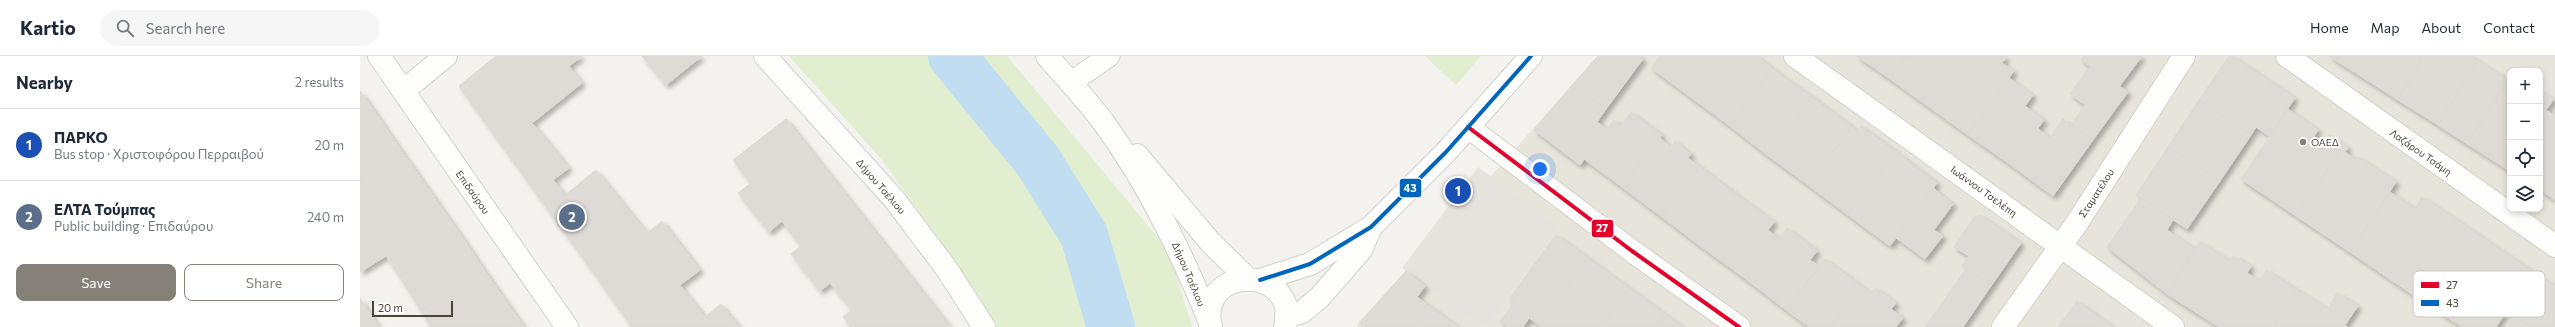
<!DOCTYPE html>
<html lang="en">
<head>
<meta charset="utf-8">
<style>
  body { margin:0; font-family:Commissioner,sans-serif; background:#f6f6f7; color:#1f2937 }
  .controls { position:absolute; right:12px; top:12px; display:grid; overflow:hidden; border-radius:8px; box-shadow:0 2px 6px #0003 }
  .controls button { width:36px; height:36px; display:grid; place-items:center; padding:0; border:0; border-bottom:1px solid #e0e1e3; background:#fff; color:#1f2937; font:20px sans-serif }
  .scale { position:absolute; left:12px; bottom:10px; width:81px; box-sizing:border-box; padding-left:4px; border:2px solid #4b4439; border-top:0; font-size:11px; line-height:14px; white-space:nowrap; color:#4b4439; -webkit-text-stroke:3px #fff; paint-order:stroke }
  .you { position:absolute; left:1180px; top:113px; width:14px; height:14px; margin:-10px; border:3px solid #fff; border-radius:50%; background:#1a73e8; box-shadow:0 0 0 6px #1a73e833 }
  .badge { display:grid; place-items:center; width:26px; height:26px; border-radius:50%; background:#868178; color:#fff; font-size:13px; font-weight:700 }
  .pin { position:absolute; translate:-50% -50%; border:2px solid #fff; box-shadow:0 1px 4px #0006 }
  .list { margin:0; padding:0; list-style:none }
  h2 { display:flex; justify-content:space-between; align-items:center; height:52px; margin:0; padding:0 16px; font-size:17px }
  h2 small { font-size:13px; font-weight:400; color:#747a83 }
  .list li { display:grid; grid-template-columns:26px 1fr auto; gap:12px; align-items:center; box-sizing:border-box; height:72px; padding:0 16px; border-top:1px solid #e0e1e3 }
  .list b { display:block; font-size:15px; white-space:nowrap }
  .list p { margin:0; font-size:13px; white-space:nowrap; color:#747a83 }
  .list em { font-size:13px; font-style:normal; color:#747a83 }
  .actions { display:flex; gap:8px; padding:12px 16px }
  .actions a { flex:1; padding:9px 0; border:1px solid #868178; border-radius:8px; text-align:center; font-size:14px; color:#868178 }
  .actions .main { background:#868178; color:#fff }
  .icon { flex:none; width:22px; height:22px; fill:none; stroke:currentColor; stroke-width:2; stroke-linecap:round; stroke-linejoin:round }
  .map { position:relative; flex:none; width:2195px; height:271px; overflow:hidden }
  header { display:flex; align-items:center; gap:24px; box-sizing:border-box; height:56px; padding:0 20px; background:#fff; border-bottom:1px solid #e0e1e3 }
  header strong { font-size:19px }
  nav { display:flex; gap:22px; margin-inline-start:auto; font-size:14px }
  .search { width:280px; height:36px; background:#f6f6f7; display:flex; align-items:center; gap:10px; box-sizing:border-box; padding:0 14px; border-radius:22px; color:#747a83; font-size:15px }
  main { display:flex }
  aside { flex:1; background:#fff }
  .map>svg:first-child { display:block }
  .residential { fill:#e7e4dc; fill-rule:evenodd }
  .green { fill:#e1eecf }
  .parking { fill:#e6e3df }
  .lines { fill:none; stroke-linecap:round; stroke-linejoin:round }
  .river { stroke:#c0ddf1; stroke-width:48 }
  .building { fill:#dedbd6; stroke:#dcd9d4; filter:url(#shadow) }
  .pedestrian-casing { stroke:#d2d0cb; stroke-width:23 }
  .minor-casing { stroke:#d2d0cb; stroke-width:24 }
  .tertiary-casing { stroke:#d2d0cb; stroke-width:24 }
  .pedestrian { stroke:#fdfdfc; stroke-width:21 }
  .minor { stroke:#fdfdfc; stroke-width:22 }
  .tertiary { stroke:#fdfdfc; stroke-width:22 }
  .bus-1-casing { stroke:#fff; stroke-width:7 }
  .bus-2-casing { stroke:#fff; stroke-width:7 }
  .bus-1 { stroke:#e4002b; stroke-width:4 }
  .bus-2 { stroke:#0065bd; stroke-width:4 }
  .poi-dot { fill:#868178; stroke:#fff; stroke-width:1.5 }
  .labels { text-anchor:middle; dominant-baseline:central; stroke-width:4; stroke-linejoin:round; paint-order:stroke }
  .poi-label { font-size:10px; fill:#4b4439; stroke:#fff; text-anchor:start }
  .street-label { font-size:10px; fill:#4b4439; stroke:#fff }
  .key { fill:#fff; stroke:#c9c7c4; stroke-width:1 }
  .key-label { font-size:11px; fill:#4b4439 }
  .line-badge { stroke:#fff; stroke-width:1.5 }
  .badge-label { font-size:11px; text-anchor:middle; font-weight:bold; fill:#fff }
</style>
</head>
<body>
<header>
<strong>Kartio</strong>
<div class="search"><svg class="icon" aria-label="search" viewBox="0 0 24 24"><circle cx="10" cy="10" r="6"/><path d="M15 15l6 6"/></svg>Search here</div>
<nav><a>Home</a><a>Map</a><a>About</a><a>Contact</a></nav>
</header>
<main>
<aside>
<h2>Nearby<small>2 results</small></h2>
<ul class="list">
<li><span class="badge" style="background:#1a4fb4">1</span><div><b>ΠΑΡΚΟ</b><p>Bus stop · Χριστοφόρου Περραιβού</p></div><em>20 m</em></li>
<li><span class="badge" style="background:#5c6f8a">2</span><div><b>ΕΛΤΑ Τούμπας</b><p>Public building · Επιδαύρου</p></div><em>240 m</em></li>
</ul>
<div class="actions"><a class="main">Save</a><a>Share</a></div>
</aside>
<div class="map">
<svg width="2195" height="271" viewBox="0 0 2195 271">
  <defs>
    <filter id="shadow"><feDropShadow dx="3.5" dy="3.5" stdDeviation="2" flood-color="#0004"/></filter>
  </defs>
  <rect width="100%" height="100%" fill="#f4f2ee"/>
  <path class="residential" d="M1238 0H2195V271H996ZM2150 15H2180V153H2150Z"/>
  <g class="green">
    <polygon points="429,0 647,0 809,195 832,271 637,271 618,239 523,105"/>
    <polygon points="1065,0 1121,0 1096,29"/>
  </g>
  <polygon class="parking" points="1118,111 1199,172 1124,271 1042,212"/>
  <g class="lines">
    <polyline class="river" points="592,0 677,104 724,179 751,271"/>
  </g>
  <g class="building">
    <polygon points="136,0 201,0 222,27 172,67 182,79 153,105 99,30"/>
    <polygon points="201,0 222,0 209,10"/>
    <polygon points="282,0 342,0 306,29"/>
    <polygon points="1238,0 1279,0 1283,3 1246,53 1213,28"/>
    <polygon points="1300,0 1359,0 1329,40 1291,12"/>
    <polygon points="1359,0 1397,0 1413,13 1370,70 1329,40"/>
    <polygon points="1497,0 1547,0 1530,23"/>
    <polygon points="1547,0 1643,0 1646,2 1642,7 1654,15 1608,79 1530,23"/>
    <polygon points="1724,0 1782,0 1759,31 1721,4"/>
    <polygon points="1869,0 1872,0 1935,42 1909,80 1896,71 1891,79 1839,44"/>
    <polygon points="1969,0 2056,0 2062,5 2038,44"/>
    <polygon points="2056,0 2111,0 2118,5 2078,69 2038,44 2062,5"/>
    <polygon points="2118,5 2148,24 2107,88 2078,69"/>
    <polygon points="1730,10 1768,36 1733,84 1711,69 1725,49 1710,38"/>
    <polygon points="1413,13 1452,41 1408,100 1370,70"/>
    <polygon points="2150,21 2150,115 2107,88"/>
    <polygon points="1649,22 1673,39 1665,50 1684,64 1651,109 1608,79"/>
    <polygon points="1213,28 1246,53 1237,66 1247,73 1220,109 1174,74"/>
    <polygon points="0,35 13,53 0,61"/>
    <polygon points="2180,35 2194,43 2186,54 2195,60 2195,97 2180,120"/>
    <polygon points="1452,41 1492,71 1448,129 1408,100"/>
    <polygon points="1839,44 1891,79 1860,125 1808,91"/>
    <polygon points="13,53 45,100 0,122 0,61"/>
    <polygon points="1928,53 1958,74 1950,87 1959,94 1969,79 1984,89 1936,160 1881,123"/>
    <polygon points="1271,56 1302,79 1262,131 1224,103 1254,64 1261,70"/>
    <polygon points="426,63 590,271 491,271 483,261 492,254 470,227 460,235 431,198 441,190 422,165 409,176 378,137 391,127 373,104"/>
    <polygon points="1703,63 1733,84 1693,140 1651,109 1677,72 1690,82"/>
    <polygon points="1501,70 1536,96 1488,159 1448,129 1492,71 1497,75"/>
    <polygon points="182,79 209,112 193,124 205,139 236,114 269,155 218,195 153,105"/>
    <polygon points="1300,82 1311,91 1315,85 1331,98 1328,102 1340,111 1302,161 1262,131"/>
    <polygon points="1984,89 1988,92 1985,96 1996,104 1998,101 2036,126 1990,196 1936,160"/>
    <polygon points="1808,91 1860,125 1827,173 1776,139"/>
    <polygon points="1536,96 1577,127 1530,190 1488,159"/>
    <polygon points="2195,97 2195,144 2180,134 2180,120"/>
    <polygon points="45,100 100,178 40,221 26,200 0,216 0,122"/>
    <polygon points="1340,111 1381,142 1343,192 1302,161"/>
    <polygon points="1573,132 1593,148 1574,174 1583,180 1565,203 1536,182"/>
    <polygon points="2030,136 2055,153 2062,141 2107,171 2059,243 1990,196"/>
    <polygon points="1381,142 1414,166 1408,174 1414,179 1383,221 1343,192"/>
    <polygon points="1781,142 1813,164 1807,174 1835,193 1807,238 1747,191"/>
    <polygon points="269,155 287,177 302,165 340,214 320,229 345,261 361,248 379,271 272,271 218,195"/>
    <polygon points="1620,159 1661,187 1631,230 1602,210 1609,200 1594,191 1615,160 1618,162"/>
    <polygon points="2107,171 2173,216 2136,271 2102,271 2059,243"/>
    <polygon points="1427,172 1457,195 1450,204 1459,210 1426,254 1383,221 1414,179 1419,182"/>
    <polygon points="100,178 124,214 61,255 40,221"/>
    <polygon points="1196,179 1228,202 1179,269 1169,262 1163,271 1148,271 1140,265 1154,247 1149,243"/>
    <polygon points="1840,186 1870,205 1874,200 1891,210 1887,217 1900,225 1906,214 1937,234 1913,271 1859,271 1807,238"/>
    <polygon points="1228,202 1269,232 1240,271 1182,271 1179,269"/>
    <polygon points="1465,203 1501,230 1470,271 1449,271 1426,254"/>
    <polygon points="1606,213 1631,230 1603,271 1565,271"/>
    <polygon points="124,214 164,271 71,271 61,255"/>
    <polygon points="1046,215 1065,230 1057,241 1069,250 1053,271 1005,271 999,267"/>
    <polygon points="2173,216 2195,230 2195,271 2171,271 2147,255"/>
    <polygon points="1501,230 1512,238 1516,232 1536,247 1531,253 1543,262 1536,271 1470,271"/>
    <polygon points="1269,232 1306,259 1297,271 1240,271"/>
    <polygon points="1937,234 1968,253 1977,237 1998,250 1985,269 1988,271 1913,271"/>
    <polygon points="0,242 19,271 0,271"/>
    <polygon points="1717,245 1753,271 1698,271"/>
    <polygon points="1069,250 1098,271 1053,271"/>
    <polygon points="1306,259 1323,271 1297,271"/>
    <polygon points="2155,260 2171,271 2148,271"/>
  </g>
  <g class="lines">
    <defs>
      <polyline id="pedestrian" points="710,27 749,0"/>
      <g id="minor">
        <polyline points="405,0 534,143 586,212 624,271"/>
        <polyline points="1435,0 1813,271"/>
        <polyline points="1927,0 2195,190"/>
        <polyline points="43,35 86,0"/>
        <polyline points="1108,71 1272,195 1379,271"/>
        <polyline points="1643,271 1717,167 1824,0"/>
      </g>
      <g id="tertiary">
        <polyline points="19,0 207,271"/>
        <path d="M687 0C706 22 727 44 744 67 789 129 822 198 851 269"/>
        <polyline points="777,99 851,187 887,222"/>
        <polyline points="900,224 950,208 1011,171 1086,96 1171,0"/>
        <polyline points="926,261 942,256 959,242 1001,194 1011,171"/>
        <path d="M850 268C841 205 941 212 925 271"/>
      </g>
    </defs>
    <use href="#pedestrian" class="pedestrian-casing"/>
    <use href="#minor" class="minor-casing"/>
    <use href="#tertiary" class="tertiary-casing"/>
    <use href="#pedestrian" class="pedestrian"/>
    <use href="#minor" class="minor"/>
    <use href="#tertiary" class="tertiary"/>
    <defs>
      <polyline id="bus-1" points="1108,71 1272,195 1379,271"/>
      <polyline id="bus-2" points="900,224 950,208 1011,171 1086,96 1171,0"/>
    </defs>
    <use href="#bus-1" class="bus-1-casing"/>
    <use href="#bus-2" class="bus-2-casing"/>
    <use href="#bus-1" class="bus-1"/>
    <use href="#bus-2" class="bus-2"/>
  </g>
  <circle class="poi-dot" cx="1943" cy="86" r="4"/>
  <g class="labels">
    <g class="poi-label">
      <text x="1951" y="86">ΟΑΕΔ</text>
    </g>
    <g class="street-label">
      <text transform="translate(2061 96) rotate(35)">Λαζάρου Τσάμη</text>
      <text transform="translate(521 130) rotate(49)">Δήμου Τσέλιου</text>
      <text transform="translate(1624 135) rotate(36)">Ιωάννου Τσελέπη</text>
      <text transform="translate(113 136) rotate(55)">Επιδαύρου</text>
      <text transform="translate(1736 137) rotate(-57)">Σταματέλου</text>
      <text transform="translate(829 218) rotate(67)">Δήμου Τσέλιου</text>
    </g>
  </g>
  <rect x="2053" y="215" width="132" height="46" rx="6" class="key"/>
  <rect x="2061" y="226" width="18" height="6" fill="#e4002b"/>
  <rect x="2061" y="244" width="18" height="6" fill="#0065bd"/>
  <g class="key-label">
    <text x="2086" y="233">27</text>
    <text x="2086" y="251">43</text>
  </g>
  <g class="line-badge">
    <rect x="1039" y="122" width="23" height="20" rx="4" fill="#0065bd"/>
    <rect x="1231" y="163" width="23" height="19" rx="4" fill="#e4002b"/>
  </g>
  <g class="badge-label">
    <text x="1050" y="136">43</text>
    <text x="1242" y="176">27</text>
  </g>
</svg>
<div class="controls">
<button>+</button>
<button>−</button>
<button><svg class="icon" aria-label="locate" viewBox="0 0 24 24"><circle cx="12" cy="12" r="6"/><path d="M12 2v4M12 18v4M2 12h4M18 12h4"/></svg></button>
<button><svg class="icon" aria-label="layers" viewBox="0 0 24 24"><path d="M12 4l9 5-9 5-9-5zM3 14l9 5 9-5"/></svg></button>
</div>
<div class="scale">20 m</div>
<div class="you"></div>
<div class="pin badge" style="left:1098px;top:135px;background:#1a4fb4">1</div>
<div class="pin badge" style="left:212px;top:161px;background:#5c6f8a">2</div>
</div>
</main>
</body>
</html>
